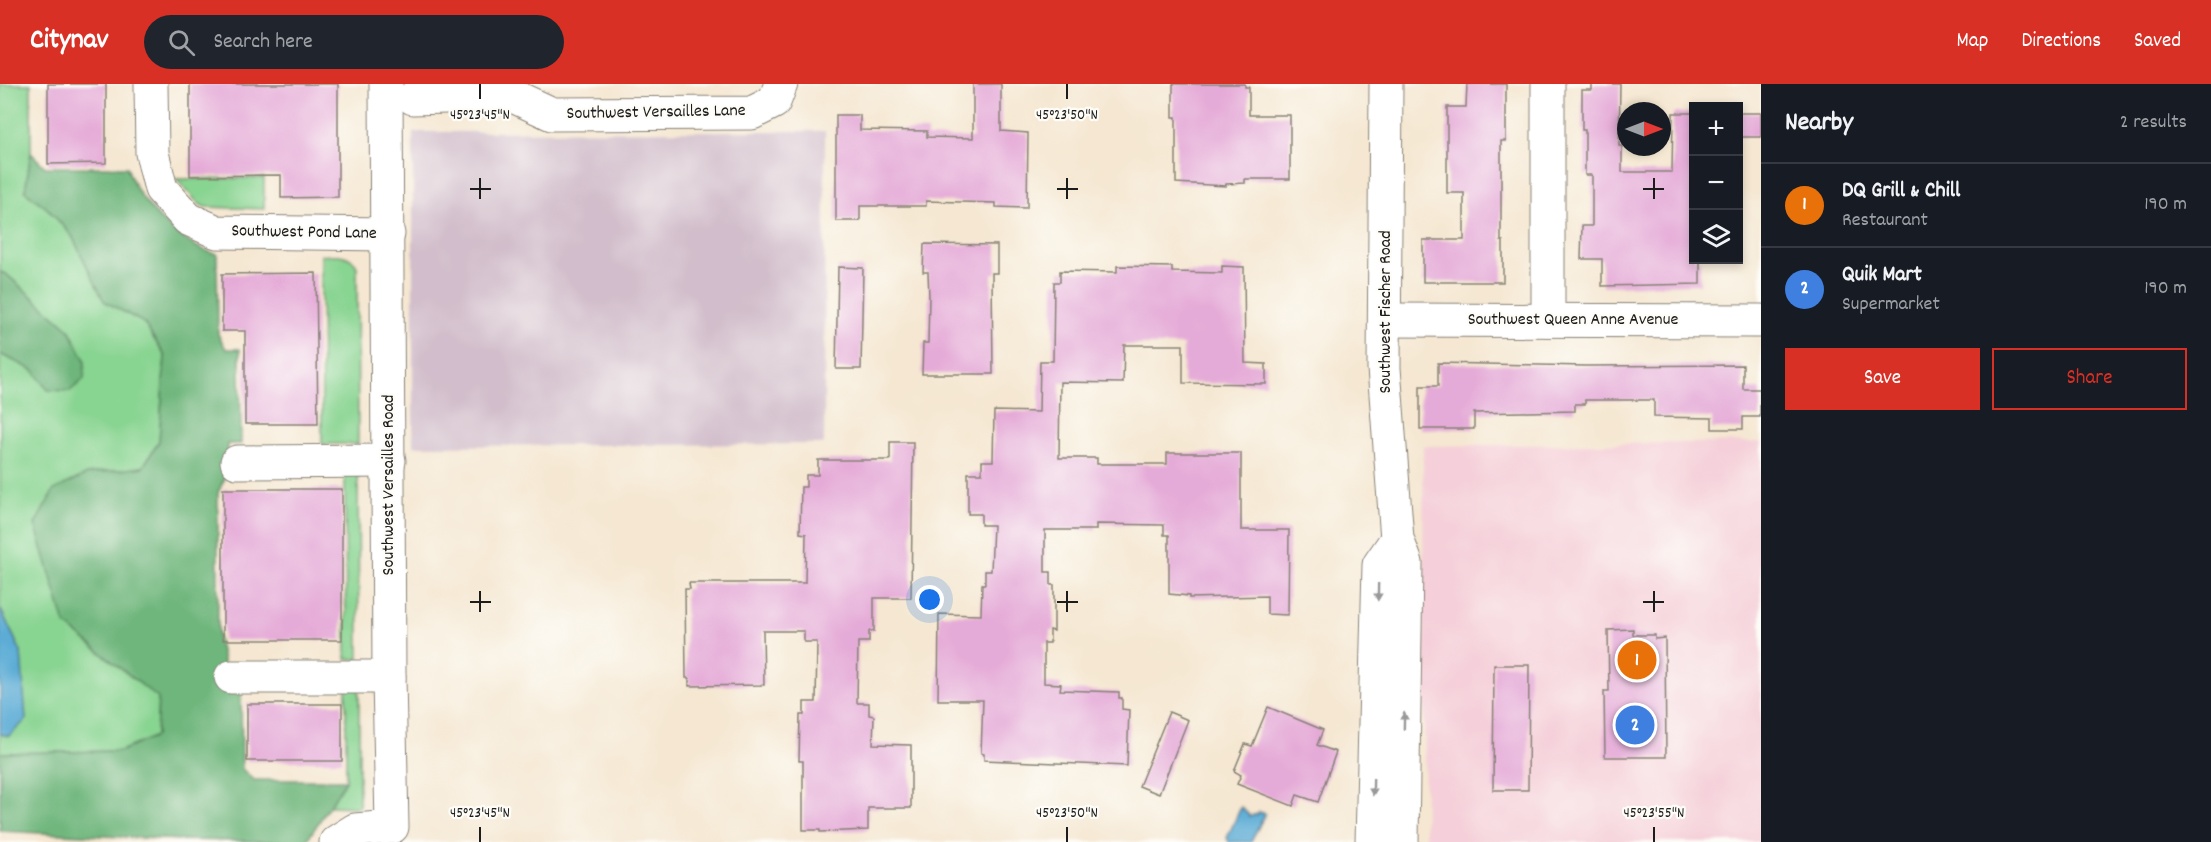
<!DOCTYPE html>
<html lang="en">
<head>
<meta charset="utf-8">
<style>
  body { margin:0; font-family:Dekko,sans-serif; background:#20242c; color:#f1f3f6 }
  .controls { position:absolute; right:18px; top:18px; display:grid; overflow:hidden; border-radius:0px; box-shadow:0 3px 9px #0003 }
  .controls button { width:54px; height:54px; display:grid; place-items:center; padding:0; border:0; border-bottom:2px solid #363941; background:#171b24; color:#f1f3f6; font:30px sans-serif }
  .compass { position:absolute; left:1617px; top:18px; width:54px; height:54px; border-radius:50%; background:#171b24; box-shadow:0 3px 9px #0003; rotate:90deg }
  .you { position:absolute; left:930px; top:516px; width:21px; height:21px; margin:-15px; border:4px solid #fff; border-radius:50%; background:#1a73e8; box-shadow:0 0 0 9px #1a73e833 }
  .badge { display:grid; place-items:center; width:39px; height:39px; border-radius:50%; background:#d93025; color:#fff; font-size:20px; font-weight:700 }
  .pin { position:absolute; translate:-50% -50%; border:3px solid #fff; box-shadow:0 2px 6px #0006 }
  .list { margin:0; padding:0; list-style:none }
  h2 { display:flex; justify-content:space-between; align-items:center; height:78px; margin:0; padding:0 24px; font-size:26px }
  h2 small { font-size:20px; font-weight:400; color:#9ea1a6 }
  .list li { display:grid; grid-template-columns:39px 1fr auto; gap:18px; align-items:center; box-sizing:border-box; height:84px; padding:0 24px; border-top:2px solid #363941 }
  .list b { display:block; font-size:22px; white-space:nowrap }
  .list p { margin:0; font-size:20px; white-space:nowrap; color:#9ea1a6 }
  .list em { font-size:20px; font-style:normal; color:#9ea1a6 }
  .actions { display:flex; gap:12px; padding:18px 24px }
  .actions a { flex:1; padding:14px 0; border:2px solid #d93025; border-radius:0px; text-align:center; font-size:21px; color:#d93025 }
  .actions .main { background:#d93025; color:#fff }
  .icon { flex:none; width:33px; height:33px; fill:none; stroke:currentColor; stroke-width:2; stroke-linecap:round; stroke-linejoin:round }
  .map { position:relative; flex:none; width:1761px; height:758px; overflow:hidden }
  header { display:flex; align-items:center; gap:36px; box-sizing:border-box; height:84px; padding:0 30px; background:#d93025; color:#fff }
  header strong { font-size:28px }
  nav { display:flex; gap:33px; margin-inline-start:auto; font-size:21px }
  .search { width:420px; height:54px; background:#20242c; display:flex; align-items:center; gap:15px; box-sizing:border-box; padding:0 21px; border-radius:33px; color:#9ea1a6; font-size:22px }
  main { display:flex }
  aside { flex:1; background:#171b24 }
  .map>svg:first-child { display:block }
  .built { fill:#f5cfd9 }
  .industrial { fill:#d1bdcb }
  .green { fill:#88d491; stroke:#527856; stroke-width:1.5 }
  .forest { fill:#6eb67b; stroke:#45694c; stroke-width:1.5 }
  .water { fill:#5cacd6; stroke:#3c6479; stroke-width:1.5 }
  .building { fill:#e5abd8 }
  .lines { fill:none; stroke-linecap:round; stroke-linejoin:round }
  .minor-casing { stroke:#888276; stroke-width:35 }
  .minor { stroke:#fff; stroke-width:33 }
  .oneway { fill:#999 }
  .ticks { fill:none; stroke:#1c1c1c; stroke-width:2 }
  .labels { text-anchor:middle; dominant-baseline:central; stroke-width:4.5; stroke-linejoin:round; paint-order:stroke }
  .street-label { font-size:18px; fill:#1c1c1c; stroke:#fdfcf7 }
  .ticks-label { font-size:15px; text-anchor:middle; fill:#1c1c1c; stroke:#fdfcf7; stroke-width:4.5; stroke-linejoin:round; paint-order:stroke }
</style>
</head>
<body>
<header>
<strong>Citynav</strong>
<div class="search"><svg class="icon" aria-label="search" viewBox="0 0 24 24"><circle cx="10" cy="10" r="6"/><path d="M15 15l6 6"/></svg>Search here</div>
<nav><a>Map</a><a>Directions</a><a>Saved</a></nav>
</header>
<main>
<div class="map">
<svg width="1761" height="758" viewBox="0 0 1761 758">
  <rect width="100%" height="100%" fill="#fdfcf7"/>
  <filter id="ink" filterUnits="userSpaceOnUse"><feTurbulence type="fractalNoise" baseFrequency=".0167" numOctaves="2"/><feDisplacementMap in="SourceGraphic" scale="12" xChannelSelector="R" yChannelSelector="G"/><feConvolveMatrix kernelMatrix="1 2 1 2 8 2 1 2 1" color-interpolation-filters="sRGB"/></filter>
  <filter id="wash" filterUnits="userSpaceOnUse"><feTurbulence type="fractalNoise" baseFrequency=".008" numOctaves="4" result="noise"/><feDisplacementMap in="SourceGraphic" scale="24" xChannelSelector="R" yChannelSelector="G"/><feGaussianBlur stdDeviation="1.35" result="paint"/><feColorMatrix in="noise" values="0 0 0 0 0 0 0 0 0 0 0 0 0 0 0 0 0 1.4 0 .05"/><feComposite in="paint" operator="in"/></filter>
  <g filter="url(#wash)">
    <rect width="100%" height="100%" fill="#f5e7d1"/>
    <polygon class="built" points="1761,358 1761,758 1425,758 1423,362"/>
    <polygon class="industrial" points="825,47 824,360 413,362 413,48"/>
    <g class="green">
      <polygon points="0,0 31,0 31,69 25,107 48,125 72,152 104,217 144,239 165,272 159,357 143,383 87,390 65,540 158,614 156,652 121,667 0,669 0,650 9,652 21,568 0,524 0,270 33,286 69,245 6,190 0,188"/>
      <polygon points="264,94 264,125 205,123 199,120 176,95"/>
      <path d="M321 171C335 171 350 168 357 183L358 360H322Z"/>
      <polygon points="345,386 358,386 359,575 346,575"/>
      <polygon points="346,601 359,602 359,723 329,722 346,696"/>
    </g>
    <g class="forest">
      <path d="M31 69 45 83H127C138 119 181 162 217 170L218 250 226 265H240L241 360H228V387L218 409V554L223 576 224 602H241L242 685 254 696H346L306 758 184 756 0 747V669L121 667 156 652 158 614 65 540 35 440 54 406 87 390 143 383 159 357 165 272 144 239 104 217 72 152 48 125 25 107Z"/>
      <polygon points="0,188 6,190 69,245 85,276 84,295 70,307 48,306 33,286 0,270"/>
    </g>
    <g class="water">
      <polygon points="0,524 21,568 26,636 9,652 0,650"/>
      <polygon points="1241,723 1250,732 1258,730 1259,728 1265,730 1251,758 1229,758 1227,754"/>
    </g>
    <g id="blocks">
      <g class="building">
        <polygon points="48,0 106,0 106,79 48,80"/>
        <polygon points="190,0 338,0 338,113 281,114 281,91 190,92"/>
        <polygon points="973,0 1001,0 1001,47 1028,49 1027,124 996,123 996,119 926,117 926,122 860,122 860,137 836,137 836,31 860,31 860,46 927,47 927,53 973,54"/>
        <polygon points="1173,0 1245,0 1245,3 1249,3 1249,31 1290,31 1290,95 1245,95 1245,99 1226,100 1226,102 1176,99 1176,33 1173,33"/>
        <polygon points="1467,0 1506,0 1506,57 1501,57 1501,157 1503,157 1503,198 1423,198 1423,156 1464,156 1464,109 1447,109 1447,23 1466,23"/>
        <polygon points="1592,0 1620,0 1619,62 1622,62 1622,88 1672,88 1673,29 1694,29 1694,176 1700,176 1700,200 1602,202 1602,175 1581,175 1582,142 1592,142 1592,91 1585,91 1585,46 1582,46 1582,6 1592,6"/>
        <rect x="1738" y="29" width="23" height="24"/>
        <polygon points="924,160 997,161 997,189 992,189 993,290 922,290 923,259 928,259 929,213 928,188 923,188"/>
        <polygon points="1117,182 1172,183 1172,188 1222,189 1222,182 1244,183 1245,279 1266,280 1266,300 1183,299 1183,261 1124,261 1123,299 1060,298 1059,374 1097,374 1097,380 1167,380 1167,369 1241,369 1241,446 1289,446 1288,531 1267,530 1267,512 1189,514 1189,512 1169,510 1169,451 1164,451 1164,441 1096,440 1096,446 1045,446 1045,488 1051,488 1051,501 1054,501 1054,547 1050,546 1050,559 1044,559 1044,599 1061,600 1060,606 1119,608 1119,614 1122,614 1122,625 1129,626 1127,682 984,676 984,670 981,669 983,616 938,616 939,530 981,531 982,500 985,500 985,487 991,487 993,441 981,441 981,430 968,430 968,389 982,389 982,377 993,377 994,327 1039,328 1040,277 1053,277 1054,198 1060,198 1060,187 1117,188"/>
        <polygon points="838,183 863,184 861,285 836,285"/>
        <polygon points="316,189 318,340 245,340 245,247 222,247 222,190"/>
        <polygon points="1438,279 1585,282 1743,281 1743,305 1760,305 1760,333 1743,333 1743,345 1712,345 1712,334 1654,333 1654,316 1585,316 1585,320 1575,320 1575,327 1474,329 1474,345 1420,345 1420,302 1438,302"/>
        <polygon points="890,358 913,358 911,514 874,514 874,547 869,547 869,558 858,558 857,619 869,619 869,631 874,632 873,660 911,661 911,724 868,724 868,746 820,748 820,746 803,746 803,677 799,677 800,631 804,631 804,618 816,618 817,558 804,558 804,547 763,547 764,601 689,602 689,594 686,594 685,505 690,505 689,499 805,499 806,450 800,449 801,403 806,403 806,391 818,391 818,376 890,376"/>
        <rect x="223" y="405" width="119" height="151"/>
        <polygon points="1633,545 1633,551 1655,551 1655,555 1665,554 1666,673 1605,673 1604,607 1609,607 1608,546"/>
        <polygon points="1494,581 1529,581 1528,706 1493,706"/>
        <rect x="247" y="620" width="95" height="57"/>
        <polygon points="1268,623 1323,646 1317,661 1336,668 1318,718 1297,711 1293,722 1237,700 1241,691 1234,687 1245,660 1252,662"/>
        <polygon points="1169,628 1188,636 1159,710 1139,702"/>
      </g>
    </g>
  </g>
  <g filter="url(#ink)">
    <use href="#blocks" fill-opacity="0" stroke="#888276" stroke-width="1.5"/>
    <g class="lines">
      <defs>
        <g id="minor">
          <polyline points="151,0 152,69 161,105 188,135 217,148 388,150"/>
          <polyline points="1386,0 1384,284 1397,455 1406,479 1402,758"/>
          <polyline points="1548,0 1548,236"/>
          <polyline points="413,14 511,11 552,30 752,29 774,18 781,0"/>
          <polyline points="1385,236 1761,237"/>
          <polyline points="237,378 389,377"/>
          <polyline points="231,593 389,593"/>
          <polyline points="336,758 355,746 392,743 389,593 386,0"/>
          <polyline points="1372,758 1379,481 1397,455"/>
        </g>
      </defs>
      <use href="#minor" class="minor-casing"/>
      <use href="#minor" class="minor"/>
    </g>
    <defs><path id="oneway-solid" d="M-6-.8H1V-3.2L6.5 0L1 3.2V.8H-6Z" transform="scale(1.5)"/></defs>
    <g class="oneway">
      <use href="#oneway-solid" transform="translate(1378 508) rotate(91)"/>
      <use href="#oneway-solid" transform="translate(1404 637) rotate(-89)"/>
      <use href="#oneway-solid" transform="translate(1373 703) rotate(91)"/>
    </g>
  </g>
  <path class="ticks" d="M480 0V15M1067 0V15M480 94V115M1067 94V115M1654 94V115M470 105H491M1057 105H1078M1643 105H1664M480 507V528M1067 507V528M1654 507V528M470 518H491M1057 518H1078M1643 518H1664M480 743V758M1067 743V758M1654 743V758"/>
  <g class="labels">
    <g class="street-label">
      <text transform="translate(656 29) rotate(-1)">Southwest Versailles Lane</text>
      <text transform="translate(304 149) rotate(1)">Southwest Pond Lane</text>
      <text transform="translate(1386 228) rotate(-90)">Southwest Fischer Road</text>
      <text x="1573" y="236">Southwest Queen Anne Avenue</text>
      <text transform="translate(389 401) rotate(-90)">Southwest Versailles Road</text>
    </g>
  </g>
  <g class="ticks-label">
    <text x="480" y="35">45°23'45"N</text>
    <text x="1067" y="35">45°23'50"N</text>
    <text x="480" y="733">45°23'45"N</text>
    <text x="1067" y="733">45°23'50"N</text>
    <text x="1654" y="733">45°23'55"N</text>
  </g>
</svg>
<div class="controls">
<button>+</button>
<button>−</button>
<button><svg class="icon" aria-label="layers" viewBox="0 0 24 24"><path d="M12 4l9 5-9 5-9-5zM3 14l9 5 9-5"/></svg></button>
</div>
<svg class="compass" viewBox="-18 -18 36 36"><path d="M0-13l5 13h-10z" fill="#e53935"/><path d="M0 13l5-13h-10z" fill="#9ea1a6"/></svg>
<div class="you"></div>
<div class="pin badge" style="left:1637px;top:576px;background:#e8710a">1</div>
<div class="pin badge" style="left:1635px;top:641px;background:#3f7fe0">2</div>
</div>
<aside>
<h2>Nearby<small>2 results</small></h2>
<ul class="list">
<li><span class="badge" style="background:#e8710a">1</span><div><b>DQ Grill &amp; Chill</b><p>Restaurant</p></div><em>190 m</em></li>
<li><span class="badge" style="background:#3f7fe0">2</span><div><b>Quik Mart</b><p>Supermarket</p></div><em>190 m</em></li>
</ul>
<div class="actions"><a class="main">Save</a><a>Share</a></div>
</aside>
</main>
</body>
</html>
